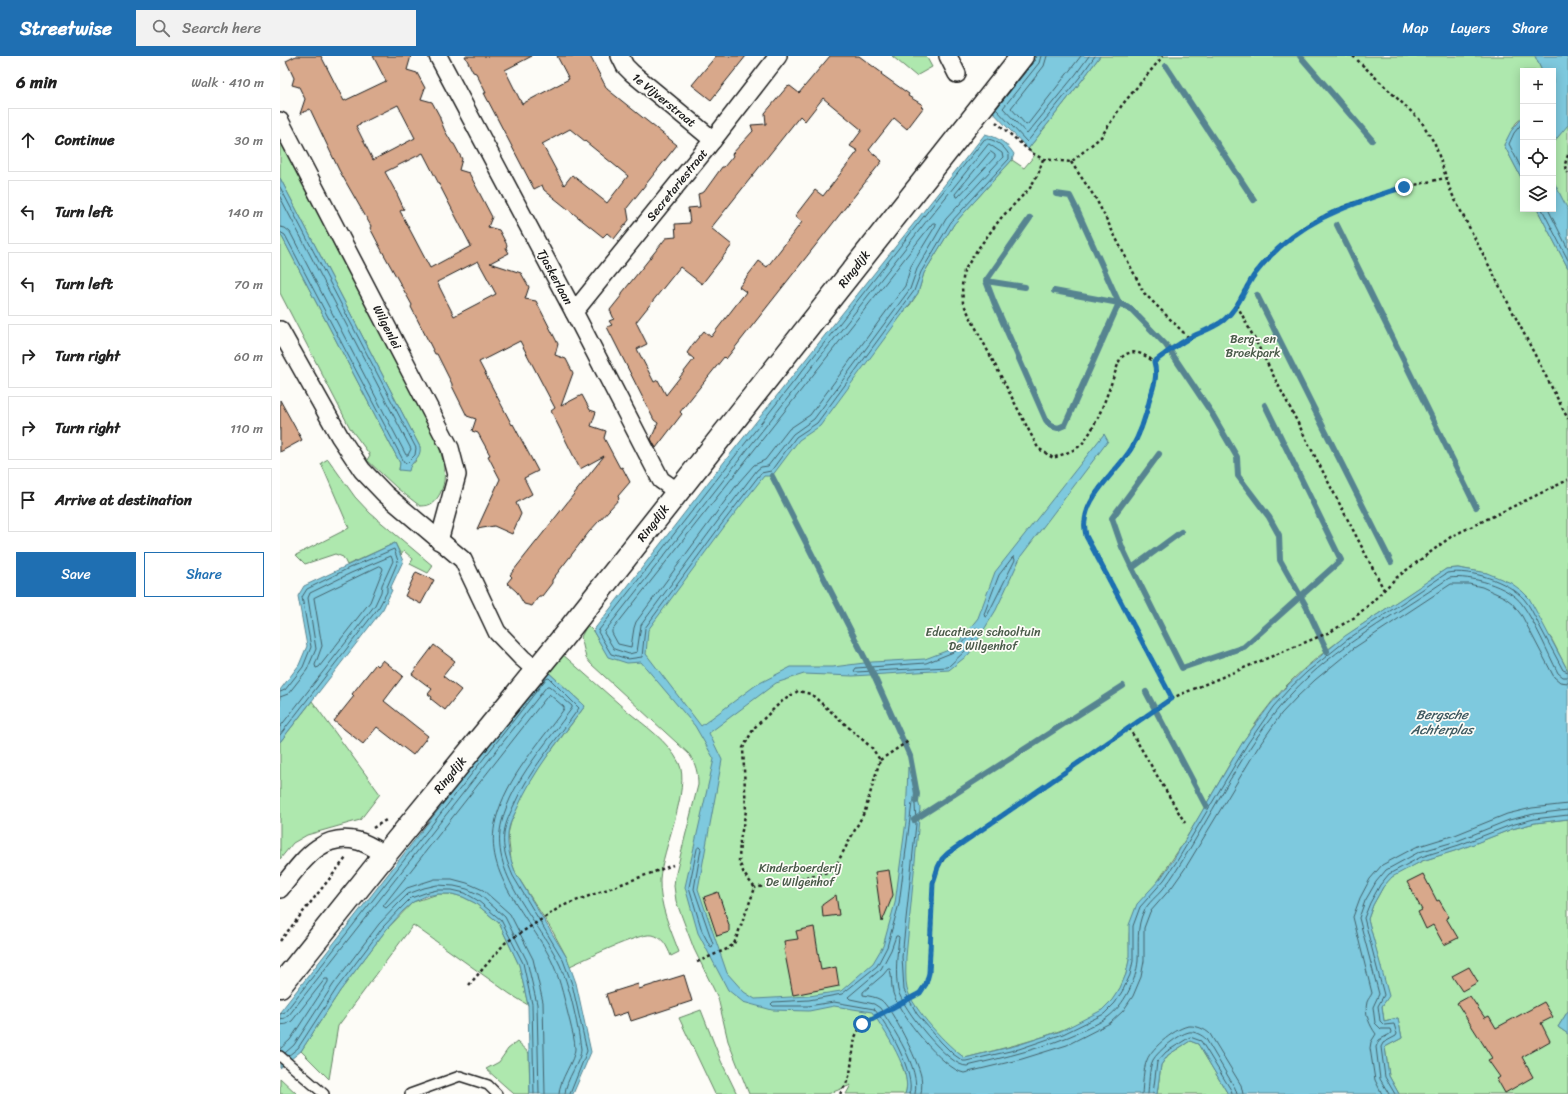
<!DOCTYPE html>
<html lang="en">
<head>
<meta charset="utf-8">
<style>
  body { margin:0; font-family:Sriracha,sans-serif; background:#f2f2f2; color:#222 }
  .controls { position:absolute; right:12px; top:12px; display:grid; overflow:hidden; border-radius:0px; box-shadow:0 2px 10px #0003 }
  .controls button { width:36px; height:36px; display:grid; place-items:center; padding:0; border:0; border-bottom:1px solid #e0e0e0; background:#fff; color:#222; font:20px sans-serif }
  .stop { position:absolute; width:12px; height:12px; margin:-9px; border:3px solid #1f6fb2; border-radius:50%; background:#fff }
  .stop.end { background:#1f6fb2; border-color:#fff; box-shadow:0 1px 4px #0008 }
  .list { margin:0; padding:0; list-style:none }
  h2 { display:flex; justify-content:space-between; align-items:center; height:52px; margin:0; padding:0 16px; font-size:17px }
  h2 small { font-size:13px; font-weight:400; color:#767676 }
  .list li { display:grid; grid-template-columns:26px 1fr auto; gap:12px; align-items:center; box-sizing:border-box; height:64px; margin:0 8px 8px; padding:0 8px; border:1px solid #e0e0e0; border-radius:0px }
  .list b { display:block; font-size:15px; white-space:nowrap }
  .list em { font-size:13px; font-style:normal; color:#767676 }
  .actions { display:flex; gap:8px; padding:12px 16px }
  .actions a { flex:1; padding:9px 0; border:1px solid #1f6fb2; border-radius:0px; text-align:center; font-size:14px; color:#1f6fb2 }
  .actions .main { background:#1f6fb2; color:#fff }
  .icon { flex:none; width:22px; height:22px; fill:none; stroke:currentColor; stroke-width:2; stroke-linecap:round; stroke-linejoin:round }
  .map { position:relative; flex:none; width:1288px; height:1038px; overflow:hidden }
  header { display:flex; align-items:center; gap:24px; box-sizing:border-box; height:56px; padding:0 20px; background:#1f6fb2; color:#fff }
  header strong { font-size:19px }
  nav { display:flex; gap:22px; margin-inline-start:auto; font-size:14px }
  .search { width:280px; height:36px; background:#f2f2f2; display:flex; align-items:center; gap:10px; box-sizing:border-box; padding:0 14px; border-radius:0px; color:#767676; font-size:15px }
  main { display:flex }
  aside { flex:1; background:#fff }
  .map>svg:first-child { display:block }
  .green { fill:#aee8ae; stroke:#658265 }
  .water { fill:#7ec9de; stroke:#578490 }
  .lines { fill:none; stroke-linecap:round; stroke-linejoin:round }
  .shore { stroke:#43616a; stroke-width:1 }
  .stream { stroke:#578490; stroke-width:6 }
  .building { fill:#d8a88b; stroke:#1c1c1c; fill-rule:evenodd }
  .service-casing { stroke:#1c1c1c; stroke-width:12 }
  .minor-casing { stroke:#1c1c1c; stroke-width:20 }
  .tertiary-casing { stroke:#1c1c1c; stroke-width:25 }
  .path { stroke:#1c1c1c; stroke-width:2.5; stroke-dasharray:3 3; stroke-linecap:butt }
  .service { stroke:#fdfcf7; stroke-width:9 }
  .minor { stroke:#fdfcf7; stroke-width:17 }
  .tertiary { stroke:#fdfcf7; stroke-width:22 }
  .route { stroke:#1f6fb2; stroke-width:5 }
  .labels { text-anchor:middle; dominant-baseline:central; stroke-width:3.5; stroke-linejoin:round; paint-order:stroke }
  .street-label { font-size:12px; fill:#1c1c1c; stroke:#fdfcf7 }
  .park-label { font-size:12px; fill:#485948; stroke:#fdfcf7 }
  .water-label { font-size:13px; font-style:italic; fill:#3e5960; stroke:#fdfcf7 }
</style>
</head>
<body>
<header>
<strong>Streetwise</strong>
<div class="search"><svg class="icon" aria-label="search" viewBox="0 0 24 24"><circle cx="10" cy="10" r="6"/><path d="M15 15l6 6"/></svg>Search here</div>
<nav><a>Map</a><a>Layers</a><a>Share</a></nav>
</header>
<main>
<aside>
<h2>6 min<small>Walk · 410 m</small></h2>
<ul class="list">
<li><svg class="icon" aria-label="ahead" viewBox="0 0 24 24"><path d="M12 20V5M6 11l6-6 6 6"/></svg><div><b>Continue</b></div><em>30 m</em></li>
<li><svg class="icon" aria-label="left" viewBox="0 0 24 24"><path d="M17 20v-9H6M10 6l-5 5 5 5"/></svg><div><b>Turn left</b></div><em>140 m</em></li>
<li><svg class="icon" aria-label="left" viewBox="0 0 24 24"><path d="M17 20v-9H6M10 6l-5 5 5 5"/></svg><div><b>Turn left</b></div><em>70 m</em></li>
<li><svg class="icon" aria-label="right" viewBox="0 0 24 24"><path d="M7 20v-9h11M14 6l5 5-5 5"/></svg><div><b>Turn right</b></div><em>60 m</em></li>
<li><svg class="icon" aria-label="right" viewBox="0 0 24 24"><path d="M7 20v-9h11M14 6l5 5-5 5"/></svg><div><b>Turn right</b></div><em>110 m</em></li>
<li><svg class="icon" aria-label="arrive" viewBox="0 0 24 24"><path d="M6 21V4h12l-3 4 3 4H6"/></svg><div><b>Arrive at destination</b></div></li>
</ul>
<div class="actions"><a class="main">Save</a><a>Share</a></div>
</aside>
<div class="map">
<svg width="1288" height="1038" viewBox="0 0 1288 1038">
  <rect width="100%" height="100%" fill="#fdfcf7"/>
  <filter id="ink" filterUnits="userSpaceOnUse"><feTurbulence type="fractalNoise" baseFrequency=".025" numOctaves="2"/><feDisplacementMap in="SourceGraphic" scale="8" xChannelSelector="R" yChannelSelector="G"/><feConvolveMatrix kernelMatrix="1 2 1 2 8 2 1 2 1" color-interpolation-filters="sRGB"/></filter>
  <g filter="url(#ink)">
    <g class="green">
      <polygon points="612,0 646,0 652,11 636,20"/>
      <path d="M820 0H1255L1262 15H1243V61L1236 67 1224 89 1243 125V153H1257L1288 212V615L1271 582 1207 517 1178 512 1166 513C1112 551 1052 583 1005 631 969 669 945 717 919 761 910 775 902 790 892 804 880 823 867 840 856 859 845 876 851 885 849 904 847 922 837 943 822 954 815 960 805 964 796 968 761 984 723 992 685 1002L675 995 621 1008C625 1017 629 1028 625 1038H566L571 1029 548 1038H469L448 985 438 942 414 893 396 845 394 830 395 821 418 729C418 717 416 708 409 698L311 608 306 602 301 581 307 569 313 575 323 592 477 402 630 249 638 237 644 217 674 168 732 104 744 112 755 99 748 93 803 23Z"/>
      <polygon points="1263,0 1288,0 1288,186 1273,153 1273,15"/>
      <path d="M0 80 152 372C160 393 172 420 158 441 153 448 149 450 140 450L118 433 87 404 90 399 70 372 0 237V177L120 407 119 414 135 406 140 391 0 122Z"/>
      <polygon points="48,403 75,441 90,457 153,510 148,517 130,508 133,503 124,495 121,499 115,487 67,509 63,501 55,498 25,508 16,499 69,472 41,407"/>
      <path d="M281 597C303 616 324 635 346 654 364 669 388 685 399 707 411 732 382 794 380 823 379 849 390 872 399 896L391 900C387 891 383 880 371 879 359 877 303 904 290 910L287 902 273 876 236 818 231 804 228 778 231 766 244 736 262 707 305 650 267 615Z"/>
      <polygon points="32,645 100,738 80,764 27,779 13,787 0,803 0,686"/>
      <polygon points="1288,763 1288,955 1278,971 1288,978 1288,1038 1119,1038 1109,1020 1105,991 1122,982 1118,962 1104,965 1102,950 1108,940 1088,863 1093,849 1103,831 1112,820 1142,805 1180,793 1232,773 1255,767"/>
      <polygon points="158,838 172,838 183,841 195,847 219,867 239,909 248,949 230,938 133,869 58,970 49,1023 21,995 60,935 106,874 133,846"/>
      <polygon points="421,954 441,1005 457,1038 435,1038 399,962"/>
      <polygon points="910,985 918,988 948,1038 877,1038 881,1009 888,999"/>
      <polygon points="237,986 249,997 250,1038 234,1038 206,1013 219,1006 228,993"/>
      <polygon points="0,1022 17,1038 0,1038"/>
    </g>
    <g class="water">
      <polygon points="753,0 820,0 803,23 748,93 710,53"/>
      <polygon points="1255,0 1286,0 1288,3 1288,69 1273,87 1273,15 1262,15"/>
      <polygon points="1243,61 1243,125 1224,89 1231,75"/>
      <path d="M705 78C717 81 727 87 734 98L732 104 674 168 644 217 638 237 540 370 519 384 492 420H484L444 471 368 574 366 598 421 670 476 629 511 611H553L592 606 645 603 674 592 698 562 715 516 824 378 828 385 741 500 716 554 689 598 669 614 573 620 524 618 496 627 429 677 442 704 418 833 447 917 464 936 475 943 529 940 561 935 593 907 603 890 615 847 626 765 628 711 640 752 626 901C626 911 625 923 627 933 633 953 667 990 685 1002L738 989 781 975 822 954 832 944 840 932 846 918 849 904V869L857 848 881 822 894 803 964 684 990 649 1006 631 1025 613 1065 580 1166 513 1178 512 1207 517 1231 527 1242 535 1249 542 1255 553 1288 615V763L1255 767 1232 773 1181 793 1142 805 1112 821 1103 831 1093 849 1088 863 1109 940 1102 950 1104 965 1118 962 1122 982 1105 991 1109 1020 1119 1038H948L918 988 910 985 888 999 881 1009 877 1038H625C634 1018 604 974 592 956L554 950 529 955 492 954 463 946 448 934 418 877 405 831 434 703 415 670 361 606 347 607 328 601 313 575 437 415Z"/>
      <path d="M0 122 140 391C142 403 130 405 129 415L119 414 120 407 0 177Z"/>
      <polygon points="1273,124 1288,154 1288,212 1257,153 1273,153"/>
      <polygon points="115,487 123,505 110,533 112,534 103,553 0,686 0,634 19,609 27,590 18,540 24,530"/>
      <path d="M267 615 305 650C280 683 253 715 237 753 233 761 228 770 228 779 227 793 231 805 236 818L287 902 296 927 311 996 293 1038H250L248 949 239 909 219 867 195 847 183 841 172 838H158L146 840 133 846 123 855 106 874 60 935 21 995 0 1012V956Z"/>
      <polygon points="1288,955 1288,978 1278,971"/>
    </g>
    <g class="lines">
      <g class="shore">
        <polyline points="756,0 755,4 716,53 747,86 800,21 815,0"/>
        <polyline points="761,0 759,7 723,52 747,78 796,18 809,0"/>
        <polyline points="767,0 764,10 731,52 746,69 748,68 801,0"/>
        <polyline points="1243,66 1234,77 1229,88 1243,116"/>
        <path d="M705 83C714 82 725 91 729 99V103L671 166 641 216 634 235 537 367 516 381 491 415 481 417 441 469 365 572 362 601 348 603 331 598 318 576 319 574 441 418Z"/>
        <polygon points="709,88 722,97 723,101 666,163 637,213 630,233 534,363 513,378 488,410 481,411 477,414 437,466 361,569 357,596 349,598 334,593 324,577 325,575 645,167"/>
        <polygon points="711,96 715,99 715,101 678,141 676,141 675,138 709,97"/>
        <polyline points="0,131 136,392 135,399 127,407 124,406 5,179 0,176"/>
        <polyline points="0,141 131,393 128,399 126,399 10,176 5,172 0,171"/>
        <polyline points="1262,153 1288,204"/>
        <polyline points="1268,153 1288,193"/>
        <polygon points="653,167 655,167 656,169 631,210 625,230 530,359 509,373 485,404 474,409 459,426 356,566 354,572 351,591 338,588 332,577 332,575"/>
        <polygon points="734,501 735,504 707,560 705,561 704,558 719,519 732,502"/>
        <polygon points="100,510 102,511 103,513 90,546 39,611 36,612 35,609 42,590 34,542"/>
        <polygon points="697,572 698,575 685,595 668,611 576,616 574,615 576,612 646,607 676,595 695,573"/>
        <polyline points="0,636 5,634 23,611 31,591 22,541 27,533 69,512 114,493 118,505 107,531 107,536 99,551 0,679"/>
        <polyline points="0,641 8,638 27,614 36,593 28,542 30,537 71,517 111,500 113,505 102,529 101,536 95,549 0,671"/>
        <polygon points="419,791 421,793 414,833 433,888 432,891 430,890 422,875 409,831 417,793"/>
        <path d="M0 958 5 956 266 623 269 622 299 652C276 685 249 714 233 751 229 760 225 768 224 778 222 792 227 806 233 820L283 904 292 928 307 995 290 1038"/>
        <path d="M0 963 5 962 9 959 267 630H269L292 650V652C267 687 233 723 222 765 208 817 257 862 278 905 289 926 298 969 301 993 302 1004 285 1024 285 1038"/>
        <polyline points="0,969 7,968 12,965 45,923 48,923 48,926 10,984 0,993"/>
        <polyline points="5,997 14,989 53,929 99,868 117,849 128,838 144,832 157,829 174,830 187,833 200,839 225,861 247,905 257,948 259,1038"/>
        <polyline points="8,1000 18,992 57,932 103,871 121,852 131,842 145,837 157,834 172,834 185,837 197,844 221,864 243,907 252,948 254,1038"/>
        <path d="M265 1038 263 946 253 903 230 858 203 834 187 827 172 823H155L127 832 106 852 103 850 269 638 284 651V653C259 688 227 721 216 763 201 820 252 861 273 908 281 926 285 947 290 966 292 975 295 984 295 993 295 1004 279 1024 279 1038"/>
        <path d="M629 1038C637 1020 607 967 594 953L554 946 528 950H493L491 948 493 946 529 944 562 938 597 910 607 891 619 848 632 747 635 748 636 768 622 901 624 934 637 958 661 986 673 998 683 1005H686L739 993 783 978 824 958 835 947 843 934 850 919 853 905V870L860 851 884 824 897 805 968 687 993 651 1009 633 1027 616 1068 583 1167 517C1191 513 1228 525 1244 543 1250 550 1254 559 1258 567 1266 583 1275 598 1283 614L1288 616"/>
        <path d="M635 1038C641 1012 613 973 600 952L594 948 570 943 568 941 601 913 611 894 616 880H618L619 881C617 899 615 917 618 934 622 952 669 1011 687 1010 726 1001 765 992 802 975 810 971 820 967 828 961 844 949 856 925 858 905 859 887 856 871 864 855 868 847 877 840 883 833 893 821 901 807 909 794 941 741 969 684 1011 638 1055 590 1116 559 1169 522 1190 519 1229 530 1242 548 1256 568 1267 595 1278 617L1283 621H1288"/>
        <path d="M641 1038C642 1032 642 1025 641 1020 638 1005 612 952 601 944 596 941 589 940 583 939V936L603 919 608 913H610C612 920 611 929 613 937 619 958 663 1013 684 1017L742 1003 787 989 830 967 843 955 853 940 861 921 864 905V872L870 856 892 831 906 811 977 693 1001 658 1017 641 1035 624 1074 592 1171 528H1189L1202 531 1224 541 1232 547 1242 560 1274 621 1280 626 1288 627"/>
        <path d="M862 1038C863 1028 863 1013 867 1004 871 992 898 970 910 970 917 970 925 973 930 978L961 1029 963 1038"/>
        <path d="M868 1038C869 1030 869 1011 873 1004 878 995 899 978 909 976 914 975 922 979 926 983L955 1032 957 1038"/>
        <polyline points="873,1038 877,1006 886,996 910,981 921,985 951,1034 952,1038"/>
        <path d="M1102 1038 1095 1024 1090 992 1091 986 1096 978C1090 970 1084 957 1087 946 1088 943 1091 940 1092 937L1073 861 1080 842 1090 823 1102 809 1136 791 1175 779 1227 758 1252 752 1288 748"/>
        <polyline points="1109,1038 1100,1023 1096,991 1099,984 1110,978 1111,976 1110,973 1101,973 1095,967 1093,951 1099,938 1079,862 1085,845 1096,826 1106,814 1139,796 1177,785 1229,764 1254,758 1288,754"/>
        <polyline points="1115,1038 1105,1021 1101,991 1103,987 1116,980 1117,978 1114,968 1104,969 1100,965 1098,950 1104,939 1084,862 1090,847 1100,829 1109,818 1141,801 1179,789 1231,769 1254,763 1288,759"/>
      </g>
      <g class="stream">
        <polyline points="1020,0 1092,84"/>
        <polyline points="886,10 974,144"/>
        <polyline points="750,162 706,225 714,246 766,364 771,370 778,372 785,369 839,247 797,154 790,140 776,138"/>
        <polyline points="1057,169 1196,451"/>
        <polyline points="706,225 745,231"/>
        <polyline points="774,235 839,247 852,254 886,289 931,356 957,401 958,420 989,461 999,479 1000,504 1026,550 1047,595"/>
        <polyline points="977,239 1111,506"/>
        <polyline points="492,420 594,620 630,700 637,738 636,745"/>
        <polyline points="901,476 852,512 902,612 964,591 1061,504 985,349"/>
        <polyline points="852,512 842,491 832,462 879,398"/>
        <polyline points="866,636 926,750"/>
        <polyline points="634,764 843,630"/>
      </g>
    </g>
    <g class="building">
      <path d="M16 0H41L64 45 106 25 93 0H131L127 14 137 17 145 32 141 43 152 46 160 61V63L165 75 172 87 174 88 182 103 179 114 189 117 212 161 208 171 219 174 227 189 226 192 229 197 210 207 241 217 249 231 245 243 256 245 278 288 275 299 286 303 293 317 281 350 302 339 310 354 316 356 311 370 326 375 324 382 340 412 342 411 350 426 338 440 339 443 309 476 272 524V527L262 540H259L252 550 244 548 237 536 227 527 232 521 230 519 324 400 300 413 271 355 275 352 240 285 199 306 232 369 233 368 258 415 244 422 252 438 236 447 241 458 232 478 214 470 197 473 220 423 208 400 210 399 198 377 192 375 196 363 187 360 172 330V328L157 298H155L131 251 132 249 101 193 90 172 91 170 59 114 30 53 20 58 25 43 19 31 12 29 14 22 6 5ZM118 49 135 82 93 104 76 70ZM143 97 191 190 150 212 120 155 124 153 117 138 105 116ZM198 205 216 238 174 260 157 226Z"/>
      <path d="M185 0H252L225 14 242 48 289 23 277 0H310L327 33 397 89 347 152 349 164 334 183 327 177 323 181 264 134 262 129 254 133 204 37H206L196 17 193 16ZM290 73 348 120 327 147 292 119 284 129 262 88Z"/>
      <polygon points="436,0 466,0 431,44 412,29"/>
      <path d="M550 0H579L602 17 601 18 629 38 628 40 643 49 641 51 643 52 627 73 614 62 589 94 602 105 446 303 444 301 400 356 402 358 376 392 371 383 378 367 374 364 327 271 332 269 329 265 334 263 330 254 342 239V237L386 182 396 181 395 168 410 167 408 152 420 151 418 138 424 136 442 111H444L453 100 452 98 473 75 471 69 486 68 485 57 507 31 510 30 519 37ZM543 42 582 74 570 90 578 95 543 140 535 134 515 160 522 166 487 211 479 205 459 231 466 236 431 281 424 275 413 288 407 297 414 303 386 339 378 324 374 326 357 293 367 288 356 266 400 211 422 228 452 189 431 172 520 60 525 65Z"/>
      <polygon points="0,344 22,384 0,396"/>
      <polygon points="136,516 154,524 141,548 125,540"/>
      <polygon points="154,589 175,605 163,620 181,634 165,654 151,643 152,641 148,638 152,633 132,618"/>
      <polygon points="103,604 123,620 104,645 148,680 133,699 97,671 83,688 54,665 74,640 72,638 95,609 96,608 98,610"/>
      <polygon points="609,814 613,839 602,866 595,816"/>
      <polygon points="1143,818 1157,845 1159,844 1169,861 1166,862 1178,882 1164,889 1153,869 1146,873 1138,856 1142,854 1127,826"/>
      <polygon points="438,836 449,869 449,876 437,880 424,841"/>
      <polygon points="556,839 559,859 543,861 542,849"/>
      <polygon points="534,871 541,914 556,911 559,930 513,939 504,893 505,893 504,885 518,883 516,875"/>
      <polygon points="1189,911 1198,926 1182,935 1172,920"/>
      <polygon points="404,919 412,945 351,965 348,956 333,961 326,938 358,928 359,933"/>
      <polygon points="1190,940 1205,962 1209,960 1216,972 1264,946 1273,961 1261,967 1270,985 1242,1001 1253,1021 1225,1037 1217,1023 1220,1021 1208,1004 1212,1002 1177,947"/>
    </g>
    <g class="lines">
      <defs>
        <g id="service">
          <polyline points="0,1000 44,1038"/>
          <polyline points="130,1038 180,1020 208,1029 217,1038"/>
        </g>
        <g id="minor">
          <polyline points="158,0 294,256 381,424 398,436"/>
          <polyline points="340,0 345,10 352,17 433,84"/>
          <polyline points="668,0 677,18"/>
          <polyline points="0,65 170,392 177,419 159,485"/>
          <polyline points="294,256 433,84 498,0"/>
          <polyline points="0,274 60,381 82,414 105,438 183,504 217,576 242,602 256,614"/>
          <path d="M0 833C21 808 40 775 78 785 87 787 97 794 105 799"/>
        </g>
        <polyline id="tertiary" points="0,930 105,799 280,585 742,0"/>
      </defs>
      <use href="#service" class="service-casing"/>
      <use href="#minor" class="minor-casing"/>
      <use href="#tertiary" class="tertiary-casing"/>
      <g class="path">
        <polyline points="1073,0 1141,65 1155,88 1171,136 1288,363"/>
        <polyline points="716,66 752,97 763,103 791,106 821,81 842,49 883,0"/>
        <polyline points="1288,99 1285,108 1288,117"/>
        <path d="M763 103 759 116 750 132 721 162 697 194 684 215 682 230 683 247 758 392 773 402C783 398 799 394 805 384 820 364 831 327 840 303 851 291 863 297 874 306"/>
        <polyline points="791,106 816,143 864,237 909,282"/>
        <polyline points="957,249 1104,534"/>
        <path d="M892 642 806 480C805 475 804 469 805 464 807 439 837 415 851 393 861 377 866 360 870 342 874 330 878 319 874 306 884 298 897 289 909 282 921 276 933 272 944 264 958 252 964 233 974 219 978 214 982 209 986 205 1034 152 1099 137 1165 122"/>
        <polyline points="849,672 905,767"/>
        <polyline points="600,704 630,684"/>
        <polyline points="93,772 106,764"/>
        <polyline points="0,885 66,802"/>
        <polyline points="417,906 447,893 454,888 475,832 464,818 459,805 460,784 466,755 463,692 474,672 501,646 518,635 531,638 592,692 600,704 585,755 553,815 475,832"/>
        <polyline points="189,929 225,887 282,850 393,809"/>
        <polyline points="560,1038 566,1028 570,1018 575,981 582,968 640,937 646,928 649,917 653,827 658,811 663,803 668,797 892,642 1050,576 1075,561 1090,548 1116,522 1172,480 1288,424"/>
      </g>
      <use href="#service" class="service"/>
      <use href="#minor" class="minor"/>
      <use href="#tertiary" class="tertiary"/>
    </g>
  </g>
  <g class="lines" filter="url(#ink)">
    <path class="route" d="M582 968 640 937 646 928 649 917 653 827 658 811 662 803 668 797 892 642 806 480C805 475 804 469 805 465 807 439 837 415 851 393 861 377 866 360 870 342 874 330 878 319 874 306 884 298 897 289 909 282 921 276 934 272 944 264 959 252 964 233 975 218 1013 167 1066 149 1124 131"/>
  </g>
  <g class="labels">
    <g class="street-label">
      <text transform="translate(384 44) rotate(39)">1e Vijverstraat</text>
      <text transform="translate(397 129) rotate(-51)">Secretariestraat</text>
      <text transform="translate(574 213) rotate(-52)">Ringdijk</text>
      <text transform="translate(275 221) rotate(62)">Tjaskerlaan</text>
      <text transform="translate(107 271) rotate(63)">Wilgenlei</text>
      <text transform="translate(373 467) rotate(-52)">Ringdijk</text>
      <text transform="translate(170 719) rotate(-51)">Ringdijk</text>
    </g>
    <g class="park-label">
      <text x="973" y="283">Berg- en<tspan x="973" dy="14">Broekpark</tspan></text>
      <text x="703" y="576">Educatieve schooltuin<tspan x="703" dy="14">De Wilgenhof</tspan></text>
      <text x="520" y="812">Kinderboerderij<tspan x="520" dy="14">De Wilgenhof</tspan></text>
    </g>
    <g class="water-label">
      <text x="1162" y="658">Bergsche<tspan x="1162" dy="15">Achterplas</tspan></text>
    </g>
  </g>
</svg>
<div class="controls">
<button>+</button>
<button>−</button>
<button><svg class="icon" aria-label="locate" viewBox="0 0 24 24"><circle cx="12" cy="12" r="6"/><path d="M12 2v4M12 18v4M2 12h4M18 12h4"/></svg></button>
<button><svg class="icon" aria-label="layers" viewBox="0 0 24 24"><path d="M12 4l9 5-9 5-9-5zM3 14l9 5 9-5"/></svg></button>
</div>
<div class="stop" style="left:582px;top:968px"></div>
<div class="stop end" style="left:1124px;top:131px"></div>
</div>
</main>
</body>
</html>
